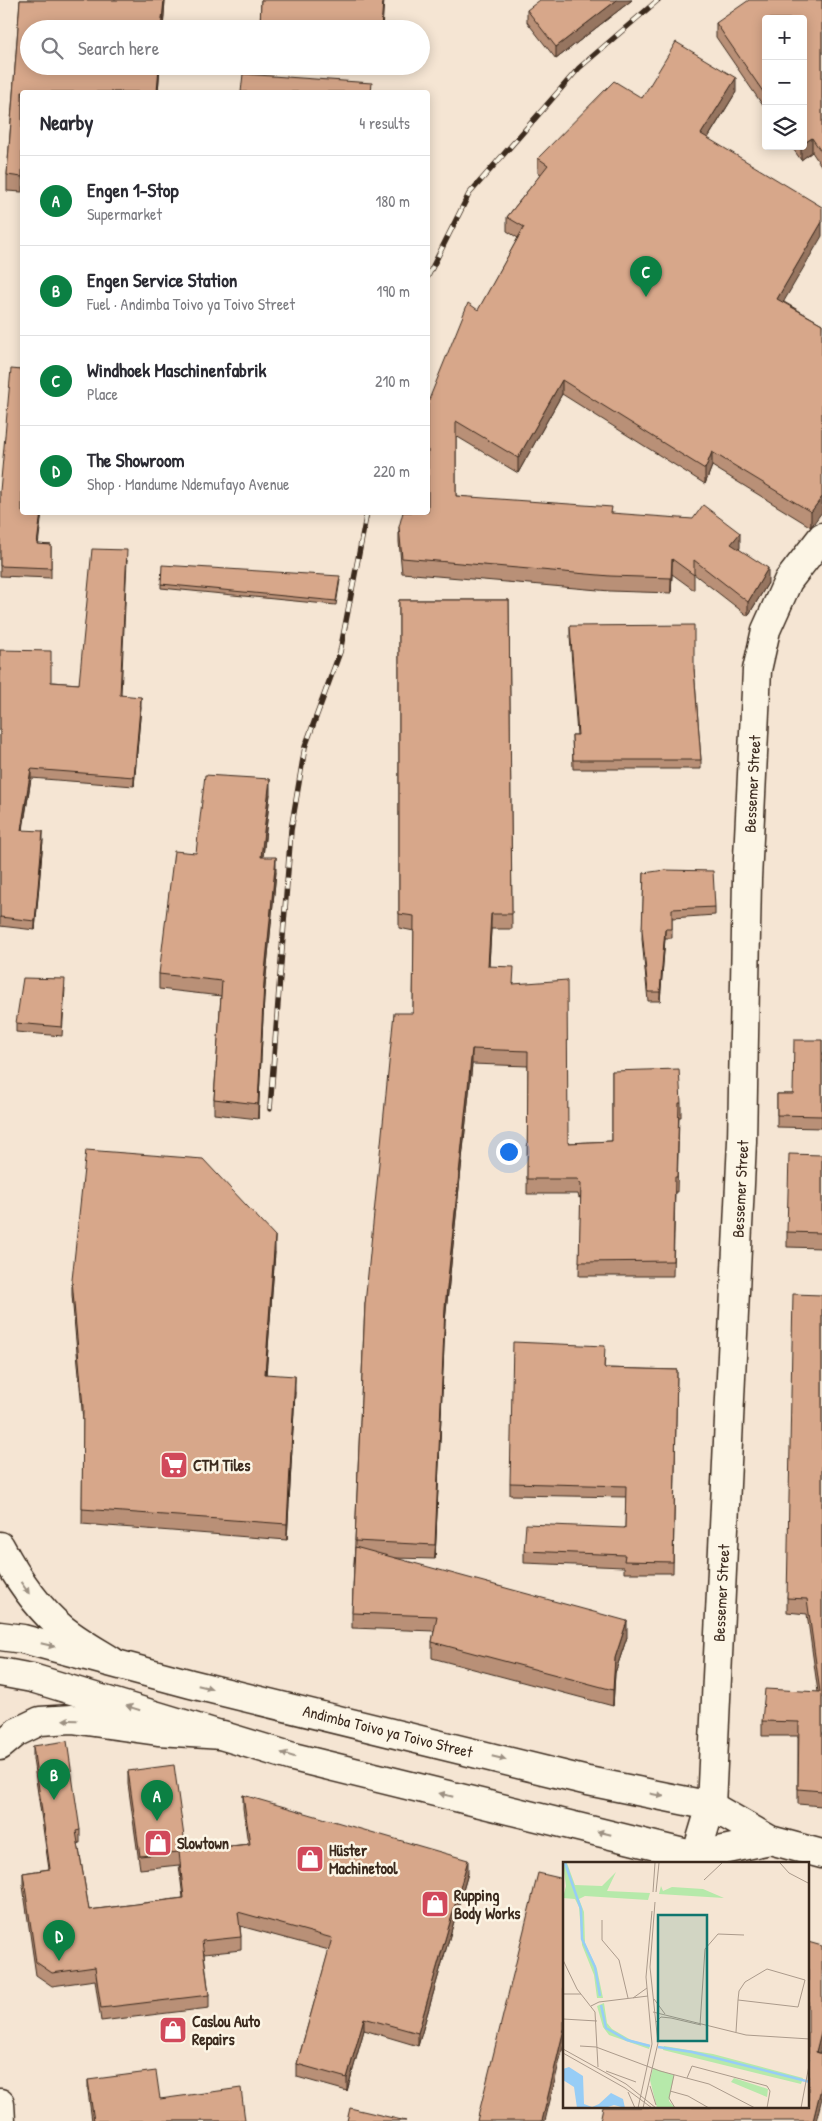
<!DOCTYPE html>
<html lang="en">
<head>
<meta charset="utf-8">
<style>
  body { margin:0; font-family:"Patrick Hand",sans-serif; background:#f2f2f3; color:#2b2b33 }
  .controls { position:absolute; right:15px; top:15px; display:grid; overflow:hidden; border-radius:5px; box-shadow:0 2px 12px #0003 }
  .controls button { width:45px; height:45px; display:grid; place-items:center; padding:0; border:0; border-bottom:1px solid #e1e1e2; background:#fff; color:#2b2b33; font:25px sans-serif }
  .you { position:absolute; left:508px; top:1151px; width:18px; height:18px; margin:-12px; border:4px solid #fff; border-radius:50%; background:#1a73e8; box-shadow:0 0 0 8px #1a73e833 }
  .badge { display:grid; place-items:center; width:32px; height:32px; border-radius:50%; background:#0b8043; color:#fff; font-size:16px; font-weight:700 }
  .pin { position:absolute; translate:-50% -41px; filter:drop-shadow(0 1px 2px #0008) }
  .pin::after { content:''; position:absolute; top:26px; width:18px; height:15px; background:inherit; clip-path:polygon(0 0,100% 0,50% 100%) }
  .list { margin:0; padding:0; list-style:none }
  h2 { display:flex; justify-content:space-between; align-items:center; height:65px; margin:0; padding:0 20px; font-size:21px }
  h2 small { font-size:16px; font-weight:400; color:#7c7c81 }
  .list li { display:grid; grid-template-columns:32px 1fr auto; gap:15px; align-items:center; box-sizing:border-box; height:90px; padding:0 20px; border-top:1px solid #e1e1e2 }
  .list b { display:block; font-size:19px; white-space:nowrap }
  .list p { margin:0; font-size:16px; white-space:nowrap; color:#7c7c81 }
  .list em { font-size:16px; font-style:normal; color:#7c7c81 }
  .icon { flex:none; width:28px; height:28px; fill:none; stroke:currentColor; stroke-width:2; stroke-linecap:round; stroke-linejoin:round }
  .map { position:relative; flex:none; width:822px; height:2121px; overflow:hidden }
  .search { position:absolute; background:#fff; box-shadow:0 2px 12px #0003; left:20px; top:20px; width:410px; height:55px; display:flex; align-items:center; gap:12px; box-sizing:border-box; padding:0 18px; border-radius:28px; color:#7c7c81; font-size:19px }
  .panel { position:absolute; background:#fff; box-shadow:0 2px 12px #0003; left:20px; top:90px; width:410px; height:425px; border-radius:5px }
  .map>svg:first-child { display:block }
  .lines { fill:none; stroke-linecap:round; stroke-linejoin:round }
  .street-casing { stroke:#3b2a1e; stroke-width:31 }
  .secondary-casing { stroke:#3b2a1e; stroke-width:31 }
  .primary-casing { stroke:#3b2a1e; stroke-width:31 }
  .street { stroke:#fcf5e5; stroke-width:28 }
  .secondary { stroke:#fcf5e5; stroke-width:28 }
  .primary { stroke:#fcf5e5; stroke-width:28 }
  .rail-casing { stroke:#3b2a1e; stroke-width:5.5 }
  .rail { stroke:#fcf5e5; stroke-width:4; stroke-dasharray:11; stroke-linecap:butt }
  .wall { fill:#b99077; stroke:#3b2a1e }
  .shaded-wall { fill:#967561; stroke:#3b2a1e }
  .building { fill:#d7a78a; stroke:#3b2a1e }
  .oneway { fill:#9c9082 }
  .labels { text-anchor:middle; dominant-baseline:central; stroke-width:5; stroke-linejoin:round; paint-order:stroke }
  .street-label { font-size:16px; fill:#3b2a1e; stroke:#fcf5e5 }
  .poi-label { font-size:16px; font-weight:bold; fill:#3b2a1e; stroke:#fcf5e5; text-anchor:start }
  .inset-river { fill:none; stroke:#97cdf6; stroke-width:2.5 }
  .inset-road { fill:none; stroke:#ab9a8b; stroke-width:1 }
  .view { fill:#0f766e; fill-opacity:0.15; stroke:#0f766e; stroke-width:2.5 }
  .inset-edge { fill:none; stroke:#3b2a1e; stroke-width:2.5 }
</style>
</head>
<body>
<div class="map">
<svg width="822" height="2121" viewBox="0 0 822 2121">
  <rect width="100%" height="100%" fill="#f5e5d3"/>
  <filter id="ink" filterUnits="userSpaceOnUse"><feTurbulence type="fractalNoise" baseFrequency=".02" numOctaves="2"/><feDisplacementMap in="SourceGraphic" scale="10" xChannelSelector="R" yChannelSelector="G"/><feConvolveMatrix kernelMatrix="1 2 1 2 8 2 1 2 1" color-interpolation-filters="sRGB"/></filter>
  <g filter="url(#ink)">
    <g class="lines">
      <defs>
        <polyline id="street" points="696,1856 711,1806 742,1141 747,879 757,670 766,630 788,581 822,537"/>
        <g id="secondary">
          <polyline points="0,1636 23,1639 191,1684 588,1781 711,1806 770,1840 822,1854"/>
          <polyline points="0,1672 32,1678 293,1757 696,1856 770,1840"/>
        </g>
        <g id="primary">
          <path d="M0 1546C16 1576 36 1607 63 1629 78 1641 96 1651 112 1661"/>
          <polyline points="0,1746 17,1732 40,1721 72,1719 158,1731 223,1735"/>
          <polyline points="0,2103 1,2121"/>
        </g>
      </defs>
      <use href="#street" class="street-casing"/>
      <use href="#secondary" class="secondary-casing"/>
      <use href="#primary" class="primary-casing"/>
      <use href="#street" class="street"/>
      <use href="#secondary" class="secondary"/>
      <use href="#primary" class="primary"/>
      <defs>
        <g id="rail">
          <polyline points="428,276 469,194 579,68 658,0"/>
          <polyline points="270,1109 291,830 305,747 340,652 367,512"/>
        </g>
      </defs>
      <use href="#rail" class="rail-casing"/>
      <use href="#rail" class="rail"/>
    </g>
    <g class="wall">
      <polygon points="20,0 165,0 163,29 29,29 29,66 160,66 158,92 22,92 22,192 7,191 7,175"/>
      <polygon points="261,0 382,29 260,29"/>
      <polygon points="632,0 556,59 527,22 527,10"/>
      <polygon points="822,0 822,167 812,152 801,160 791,146 803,146 766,19 766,110 716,37 716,23"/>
      <polygon points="736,92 708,138 784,302 822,324 811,527 712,466 705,484 562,394 518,473 456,436 456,496 612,513 740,548 739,549 768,583 748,616 694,574 694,590 672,574 671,593 610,591 402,573 399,542 399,527 428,512 428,402 518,238 507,231 507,217 541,174 538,173 538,158 642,98"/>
      <polygon points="0,491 38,544 51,545 51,578 0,576"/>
      <polygon points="127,560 121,695 141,706 134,786 31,778 23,830 43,840 35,930 0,926 0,650 51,682 79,684"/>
      <polygon points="340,580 336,605 161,588 161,584"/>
      <polygon points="399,600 509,600 512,929 491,929 489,966 514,984 568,1143 612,1141 612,1071 681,1103 681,1117 679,1117 677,1192 675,1192 673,1276 579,1276 581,1197 579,1198 578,1194 527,1194 528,1066 472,1064 445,1321 435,1559 394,1558 627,1637 615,1673 613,1706 432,1658 432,1642 434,1631 352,1628 352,1613 365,1304 413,1013 414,931 399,928"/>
      <polygon points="570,626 694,669 701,760 701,769 573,769 572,735 577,735 570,636"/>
      <polygon points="270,794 263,857 276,872 264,997 258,1119 214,1114 214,1099 221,996 159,989 159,974 196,853"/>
      <polygon points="644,873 715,907 715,915 672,918 672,938 665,938 660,1001 648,1001 642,939"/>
      <polygon points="65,988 62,1036 16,1032 16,1023"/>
      <polygon points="822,1040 822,1128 777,1127 777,1094 793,1094"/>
      <polygon points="822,1155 822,1248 787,1247 787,1232"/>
      <polygon points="275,1252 266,1374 295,1392 287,1540 82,1524 83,1421 72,1295 72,1280"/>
      <polygon points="822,1295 822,1806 798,1804 798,1736 762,1736 762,1721 818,1692 807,1614 787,1612 787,1598"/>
      <polygon points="605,1358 604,1368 677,1370 673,1573 624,1573 624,1567 524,1563 524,1551 625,1528 626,1497 510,1495 510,1483"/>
      <polygon points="33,1746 80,1830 80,1843 78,1843 89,1910 183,1898 179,1865 140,1869 128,1784 128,1771 186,1851 248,1844 243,1808 243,1795 468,1873 418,2046 364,2030 347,2091 297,2077 297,2064 329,1950 240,1926 241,1937 241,1950 204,1954 209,1995 209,2008 101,2021 95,1980 52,1986 36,1975 23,1886 23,1873 49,1869 33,1759"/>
      <polygon points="88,2080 160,2099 245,2121 92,2121 88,2091"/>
    </g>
    <g class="shaded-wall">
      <polygon points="164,0 165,0 163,29 161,29"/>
      <polygon points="383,0 384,0 382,29 381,29"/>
      <polygon points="617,0 632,0 556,59 556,47"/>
      <polygon points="159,66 160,66 158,92 157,92"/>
      <polygon points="736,78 736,92 701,149 701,134"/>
      <polygon points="812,138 812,152 801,160 801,146 803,146 803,144"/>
      <polygon points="822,222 822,236 777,313 777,299"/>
      <polygon points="562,380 562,394 518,473 518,458"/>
      <polygon points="712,452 712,466 705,484 705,469"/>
      <polygon points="822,497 822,512 811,527 811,512"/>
      <polygon points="41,512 42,512 37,554 37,544"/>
      <polygon points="740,533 740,548 731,558 731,544"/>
      <polygon points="672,559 672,574 671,593 671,578"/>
      <polygon points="768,568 768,583 748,616 748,602"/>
      <polygon points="141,697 141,706 134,786 134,777"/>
      <polygon points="31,769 31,778 21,839 21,830"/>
      <polygon points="270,779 270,794 261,872 261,857"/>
      <polygon points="43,831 43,840 35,930 35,921"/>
      <polygon points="276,857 276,872 264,997 258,1119 258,1104 264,982"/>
      <polygon points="491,914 491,929 488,981 488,966"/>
      <polygon points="665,929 665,938 660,1001 660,992"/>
      <polygon points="472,1049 472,1064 445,1321 435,1559 445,1307"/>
      <polygon points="275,1236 275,1252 265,1390 265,1374"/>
      <polygon points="295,1376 295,1392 287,1540 287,1524"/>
      <polygon points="627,1621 627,1637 615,1673 613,1706 613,1690 615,1658"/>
      <polygon points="468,1860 468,1873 418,2046 418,2033"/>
      <polygon points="364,2018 364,2030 347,2091 347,2078"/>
      <polygon points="822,2028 822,2041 816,2066 816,2052"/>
      <polygon points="564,2029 564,2043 545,2121 542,2121"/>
      <polygon points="822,2084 822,2098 816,2121 813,2121"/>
    </g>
    <g class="building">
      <polygon points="20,0 164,0 161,29 29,29 29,66 159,66 157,92 22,92 22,177 7,175"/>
      <polygon points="261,0 383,0 381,29 297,29 260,26"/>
      <polygon points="540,0 617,0 556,47 527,10"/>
      <polygon points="749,0 822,0 822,153 812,138 803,144 803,19 766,19 766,96 716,23"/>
      <polygon points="676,42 736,78 701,134 822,207 822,222 777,299 822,324 822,497 811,512 712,452 705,469 562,380 518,458 456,421 456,496 612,507 611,513 693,519 703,505 740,533 731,544 768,568 748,602 694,560 694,575 672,559 671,578 610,576 402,558 399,527 403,512 428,512 428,402 468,303 478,310 524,227 507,217 548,165 538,158 614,81 642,98"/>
      <polygon points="243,74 372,83 371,92 241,92"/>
      <polygon points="11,369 22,370 22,512 41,512 37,544 51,545 51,568 0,566 0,491"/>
      <polygon points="92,549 127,550 120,695 141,697 134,777 31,769 21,830 43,831 35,921 0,917 0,650 51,651 51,682 79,684"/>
      <polygon points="162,565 340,576 336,601 161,584"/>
      <polygon points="399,600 509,600 512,914 491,914 488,966 514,967 513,984 567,980 568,1143 612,1141 612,1071 679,1069 681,1103 679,1103 677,1177 675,1177 673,1261 579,1262 581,1183 579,1183 578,1179 527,1179 528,1051 472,1049 445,1307 435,1545 355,1541 365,1304 394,1013 413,1013 414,916 399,914"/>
      <polygon points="694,625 694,669 701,760 573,760 572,735 578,735 570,626"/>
      <polygon points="205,775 270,779 261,857 276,857 264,982 258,1104 214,1099 222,981 159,974 174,851 196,853"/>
      <polygon points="665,870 713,871 715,907 672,909 672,929 665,929 660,992 648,992 642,930 644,873"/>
      <polygon points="23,978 65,979 62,1027 16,1023"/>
      <polygon points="794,1040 822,1040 822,1116 777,1115 777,1094 793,1094"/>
      <polygon points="86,1150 203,1159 275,1236 265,1374 295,1376 287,1524 82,1509 83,1407 72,1280"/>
      <polygon points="789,1154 822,1155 822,1233 787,1232"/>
      <polygon points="793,1294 822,1295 822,1791 798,1789 799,1722 762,1721 765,1689 820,1692 807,1599 787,1598"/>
      <polygon points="513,1342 605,1346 604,1368 677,1370 673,1562 624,1561 625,1555 524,1551 526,1524 625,1528 626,1486 510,1483"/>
      <polygon points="355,1547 627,1621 615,1658 613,1690 432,1642 437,1616 352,1613"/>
      <polygon points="67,1741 80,1830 76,1831 89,1910 184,1898 179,1852 140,1856 128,1771 174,1765 186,1851 250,1844 243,1795 468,1860 418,2033 364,2018 347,2078 297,2064 332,1938 238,1912 241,1937 202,1941 209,1995 101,2008 95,1967 52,1973 36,1962 23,1873 50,1869 33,1746"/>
      <polygon points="538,1873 564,1879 564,2029 542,2121 477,2121"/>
      <polygon points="808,1942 822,1946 822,2028 816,2052 822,2054 822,2084 813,2121 600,2121 603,2107 808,2107"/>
      <polygon points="156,2071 160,2099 241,2088 245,2121 94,2121 88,2080"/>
      <polygon points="350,2108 406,2121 347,2121"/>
    </g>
    <defs><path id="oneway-solid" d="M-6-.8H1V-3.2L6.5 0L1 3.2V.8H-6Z" transform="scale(1.25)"/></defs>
    <g class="oneway">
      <use href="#oneway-solid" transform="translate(25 1588) rotate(54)"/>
      <use href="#oneway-solid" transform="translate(48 1645) rotate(14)"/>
      <use href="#oneway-solid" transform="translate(205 1687) rotate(13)"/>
      <use href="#oneway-solid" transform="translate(133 1708) rotate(-163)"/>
      <use href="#oneway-solid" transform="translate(70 1720) rotate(-179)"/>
      <use href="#oneway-solid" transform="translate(288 1755) rotate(-163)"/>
      <use href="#oneway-solid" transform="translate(499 1758) rotate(14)"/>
      <use href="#oneway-solid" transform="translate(446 1795) rotate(-166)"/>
      <use href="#oneway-solid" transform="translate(657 1795) rotate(12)"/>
      <use href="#oneway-solid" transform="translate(604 1833) rotate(-166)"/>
    </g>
  </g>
  <defs>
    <symbol id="supermarket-square" viewBox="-11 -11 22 22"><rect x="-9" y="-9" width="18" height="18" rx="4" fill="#d1495b" stroke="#fcf5e5"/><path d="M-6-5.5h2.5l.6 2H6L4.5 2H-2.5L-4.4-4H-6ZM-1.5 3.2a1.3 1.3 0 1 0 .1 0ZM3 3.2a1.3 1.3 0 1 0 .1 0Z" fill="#fff"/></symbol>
    <symbol id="shop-square" viewBox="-11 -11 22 22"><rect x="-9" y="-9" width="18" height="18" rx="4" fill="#d1495b" stroke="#fcf5e5"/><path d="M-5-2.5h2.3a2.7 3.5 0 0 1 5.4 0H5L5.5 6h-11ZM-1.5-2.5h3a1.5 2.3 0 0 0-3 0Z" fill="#fff"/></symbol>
  </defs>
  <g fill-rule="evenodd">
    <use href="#supermarket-square" x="158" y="1449" width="32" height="32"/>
    <use href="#shop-square" x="142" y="1827" width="32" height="32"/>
    <use href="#shop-square" x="294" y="1843" width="32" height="32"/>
    <use href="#shop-square" x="419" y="1888" width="32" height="32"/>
    <use href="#shop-square" x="157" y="2014" width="32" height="32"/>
  </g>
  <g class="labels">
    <g class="street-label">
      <text transform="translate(752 784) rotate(-87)">Bessemer Street</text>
      <text transform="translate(740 1189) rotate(-87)">Bessemer Street</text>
      <text transform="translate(721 1593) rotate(-87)">Bessemer Street</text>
      <text transform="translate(388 1731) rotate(14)">Andimba Toivo ya Toivo Street</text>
    </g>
    <g class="poi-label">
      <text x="193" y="1465">CTM Tiles</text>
      <text x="177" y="1843">Slowtown</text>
      <text x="329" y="1850">Hüster<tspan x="329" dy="18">Machinetool</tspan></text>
      <text x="454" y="1895">Rupping<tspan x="454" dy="18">Body Works</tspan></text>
      <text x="192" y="2021">Caslou Auto<tspan x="192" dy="18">Repairs</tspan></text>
    </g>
  </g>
  <g transform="translate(563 1862)">
    <rect width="246" height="246" fill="#f5e5d3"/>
    <path d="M0 1H4L12 23 39 24 53 10 44 29 87 31 85 38 22 34 16 37 21 50 22 81 34 107 40 136H34L31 113 19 83 16 45 12 37 0 36 3 24ZM98 24 100 29 109 25 140 27 161 36 96 32ZM41 141 44 161 49 167 68 178 87 183 86 187 46 173 40 165 34 144ZM101 184 150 192 240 216 238 222 100 188ZM171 216 205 227 204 235 168 220Z" fill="#b6e9aa"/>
    <path d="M90 206 111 213 106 239 112 246H94L87 218Z" fill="#b6e9aa"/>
    <path d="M6 205 20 214 21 242 29 245 36 242 48 231 60 237 62 246 51 243 42 246H14L11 225 0 218V207Z" fill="#97cdf6"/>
    <path class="inset-river" d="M2 1 18 47 19 77 32 105 37 134M38 143 43 166 64 178 87 184M95 185 129 190 247 220"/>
    <path class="inset-road" d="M217 1 226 11 247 22M141 18 159 1M90 30 92 1M93 30 96 1M39 58V78L56 98 65 136M0 98 14 127 32 150 35 205M0 132H18M70 136 84 126M91 137 102 152M28 144 36 140 85 134M90 150 183 173 247 177M108 156 138 163M0 157 34 159M93 160 98 155 108 156M137 163 142 87 155 72 181 73M173 170 175 138 176 129 182 120 204 107 242 118 235 145 175 138M17 184 33 185 97 209 146 222 192 246M0 187 63 222 93 246M0 191 62 226 89 246M43 209 73 220M111 213 106 236 112 246M124 216 129 204 204 224 207 229 204 246M87 224 93 243M107 229 125 234 146 246M65 230 72 246M75 246 89 182 83 115 89 49M80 246 95 181 87 105 92 40M238 246 247 198"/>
    <path class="view" d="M95 53H144V179H95Z"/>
    <rect width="246" height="246" class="inset-edge"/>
  </g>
</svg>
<div class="controls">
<button>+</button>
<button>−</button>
<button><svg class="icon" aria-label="layers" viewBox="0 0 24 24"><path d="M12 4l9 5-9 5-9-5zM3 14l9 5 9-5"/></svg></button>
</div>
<div class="you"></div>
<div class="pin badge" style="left:157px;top:1821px">A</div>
<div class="pin badge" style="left:54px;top:1800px">B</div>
<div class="pin badge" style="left:646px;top:297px">C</div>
<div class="pin badge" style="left:59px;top:1961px">D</div>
<div class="search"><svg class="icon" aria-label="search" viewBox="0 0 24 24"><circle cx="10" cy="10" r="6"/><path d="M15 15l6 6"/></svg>Search here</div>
<section class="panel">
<h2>Nearby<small>4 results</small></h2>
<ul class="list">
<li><span class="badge">A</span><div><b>Engen 1-Stop</b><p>Supermarket</p></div><em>180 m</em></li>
<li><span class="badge">B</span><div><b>Engen Service Station</b><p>Fuel · Andimba Toivo ya Toivo Street</p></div><em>190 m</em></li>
<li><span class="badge">C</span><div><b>Windhoek Maschinenfabrik</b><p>Place</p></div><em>210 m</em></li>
<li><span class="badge">D</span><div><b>The Showroom</b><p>Shop · Mandume Ndemufayo Avenue</p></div><em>220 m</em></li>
</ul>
</section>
</div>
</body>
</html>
